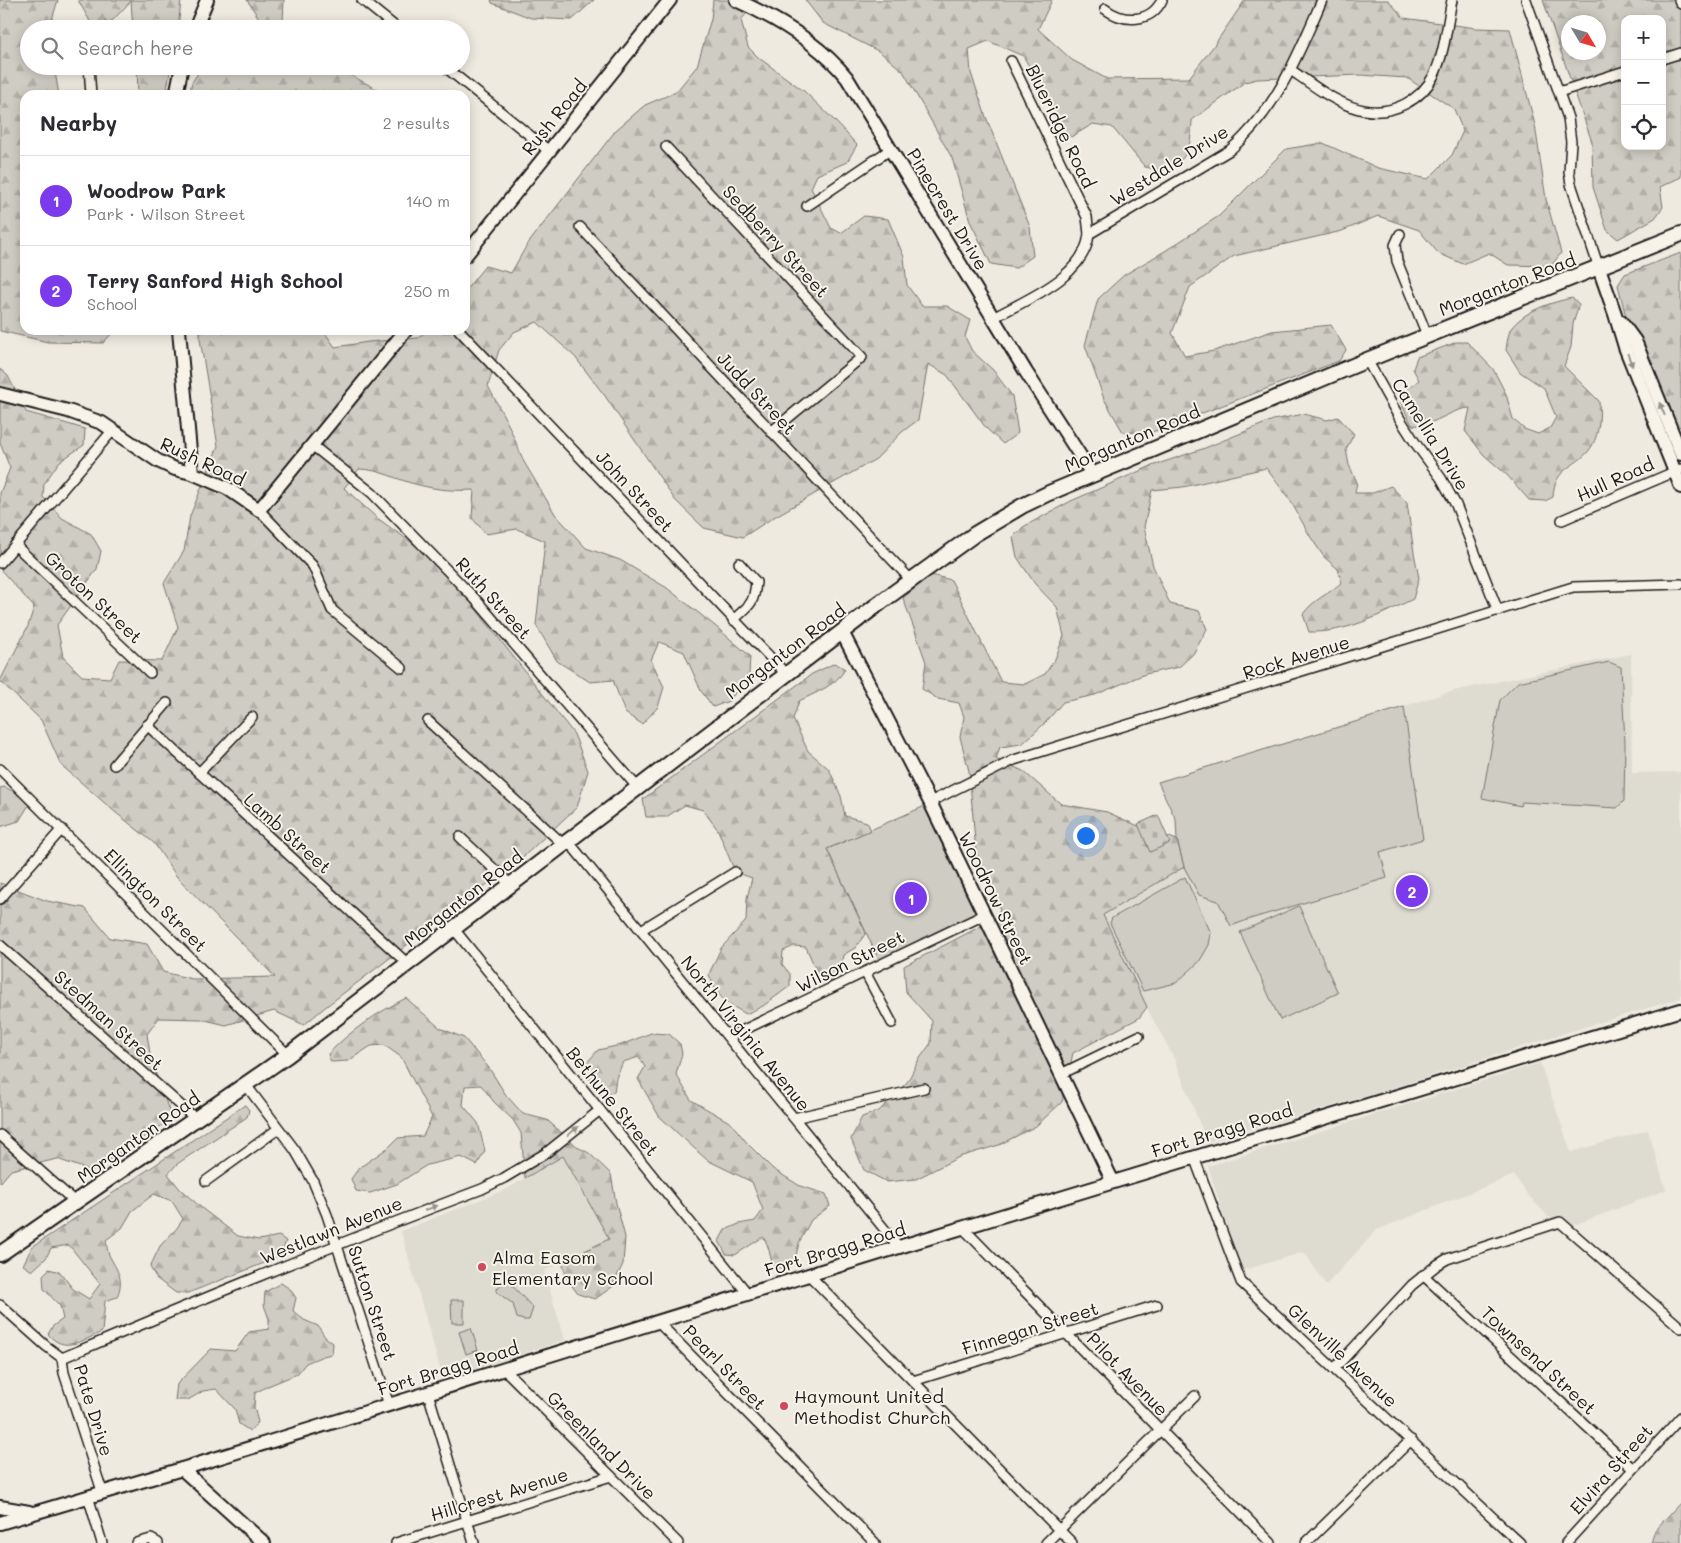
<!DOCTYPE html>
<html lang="en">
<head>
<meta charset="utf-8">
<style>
  body { margin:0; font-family:Mali,sans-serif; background:#f7f7f7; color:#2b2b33 }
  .controls { position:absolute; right:15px; top:15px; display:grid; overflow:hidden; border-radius:10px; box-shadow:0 2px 12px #0003 }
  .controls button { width:45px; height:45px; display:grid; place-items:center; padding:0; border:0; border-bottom:1px solid #e1e1e2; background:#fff; color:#2b2b33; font:25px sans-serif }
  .compass { position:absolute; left:1561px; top:15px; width:45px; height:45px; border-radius:50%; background:#fff; box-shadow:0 2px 12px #0003; rotate:128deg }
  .you { position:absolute; left:1085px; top:835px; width:18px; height:18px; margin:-12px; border:4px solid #fff; border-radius:50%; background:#1a73e8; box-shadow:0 0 0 8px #1a73e833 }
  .badge { display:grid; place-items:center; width:32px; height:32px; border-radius:50%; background:#7c3aed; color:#fff; font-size:16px; font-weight:700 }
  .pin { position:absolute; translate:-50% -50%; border:2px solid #fff; box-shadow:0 1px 5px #0006 }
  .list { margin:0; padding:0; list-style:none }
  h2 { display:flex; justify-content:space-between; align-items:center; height:65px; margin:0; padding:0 20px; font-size:21px }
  h2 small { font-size:16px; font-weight:400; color:#7c7c81 }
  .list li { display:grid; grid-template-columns:32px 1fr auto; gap:15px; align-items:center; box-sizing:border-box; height:90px; padding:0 20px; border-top:1px solid #e1e1e2 }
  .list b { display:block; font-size:19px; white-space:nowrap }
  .list p { margin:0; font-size:16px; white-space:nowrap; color:#7c7c81 }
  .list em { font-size:16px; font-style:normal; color:#7c7c81 }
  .icon { flex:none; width:28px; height:28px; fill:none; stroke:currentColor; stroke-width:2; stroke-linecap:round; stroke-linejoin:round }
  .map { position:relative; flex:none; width:1681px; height:1543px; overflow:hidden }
  .search { position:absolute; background:#fff; box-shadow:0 2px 12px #0003; left:20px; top:20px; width:450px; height:55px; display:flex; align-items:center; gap:12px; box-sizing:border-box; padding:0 18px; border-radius:28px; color:#7c7c81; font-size:19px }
  .panel { position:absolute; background:#fff; box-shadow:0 2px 12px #0003; left:20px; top:90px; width:450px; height:245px; border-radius:15px }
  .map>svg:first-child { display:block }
  .built { fill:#dedbd1 }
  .green { fill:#cfccc3; stroke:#767470 }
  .forest { fill:url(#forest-firs); stroke:#767470; fill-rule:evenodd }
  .cemetery { fill:url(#cemetery-stones); stroke:#767470 }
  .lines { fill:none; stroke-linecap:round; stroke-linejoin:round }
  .street-casing { stroke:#1c1c1c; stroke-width:12 }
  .secondary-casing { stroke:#1c1c1c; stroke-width:16 }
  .primary-casing { stroke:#1c1c1c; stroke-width:18 }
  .street { stroke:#f7f3e8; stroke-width:9 }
  .secondary { stroke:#f7f3e8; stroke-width:12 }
  .primary { stroke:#f7f3e8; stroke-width:14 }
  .oneway { fill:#94928c }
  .poi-dot { fill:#d1495b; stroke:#f7f3e8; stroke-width:2 }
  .labels { text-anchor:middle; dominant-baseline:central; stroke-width:4; stroke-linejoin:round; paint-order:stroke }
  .street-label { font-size:18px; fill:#1c1c1c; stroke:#f7f3e8 }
  .poi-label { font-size:18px; fill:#1c1c1c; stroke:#f7f3e8; text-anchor:start }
</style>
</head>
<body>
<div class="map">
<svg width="1681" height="1543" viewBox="0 0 1681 1543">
  <defs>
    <pattern id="forest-firs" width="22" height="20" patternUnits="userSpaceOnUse" patternTransform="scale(1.25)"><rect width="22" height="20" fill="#cfccc3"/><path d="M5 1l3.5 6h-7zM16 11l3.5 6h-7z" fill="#b1afa7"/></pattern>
    <pattern id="cemetery-stones" width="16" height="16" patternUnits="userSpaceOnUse" patternTransform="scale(1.25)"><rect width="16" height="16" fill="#cfccc3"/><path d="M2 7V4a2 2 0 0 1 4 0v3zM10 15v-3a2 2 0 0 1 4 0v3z" fill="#b1afa7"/></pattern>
  </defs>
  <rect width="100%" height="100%" fill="#eeeae0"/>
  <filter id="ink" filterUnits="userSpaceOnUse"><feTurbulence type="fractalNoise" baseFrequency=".02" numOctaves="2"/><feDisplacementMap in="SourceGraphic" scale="10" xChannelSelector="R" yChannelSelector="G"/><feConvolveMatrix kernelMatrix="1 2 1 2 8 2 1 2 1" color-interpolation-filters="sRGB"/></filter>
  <g filter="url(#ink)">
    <g class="built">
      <polygon points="1631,654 1632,773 1681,772 1681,998 1555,1036 1384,1091 1207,1142 1174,1058 1098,918 1184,867 1177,840 1176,820 1158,782 1453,691"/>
      <polygon points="1540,1063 1571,1152 1648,1130 1666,1190 1561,1230 1527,1194 1514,1175 1377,1230 1326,1285 1304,1252 1241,1271 1208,1166"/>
      <polygon points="563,1155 609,1240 544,1271 565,1340 443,1379 401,1231 507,1189"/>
    </g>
    <g class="green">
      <polygon points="1609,662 1621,667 1625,743 1624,801 1617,808 1522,802 1521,806 1482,798 1500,700 1518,682"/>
      <polygon points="1404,707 1423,839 1380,852 1387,878 1250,919 1231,926 1218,901 1199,895 1184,867 1177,840 1176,820 1158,782"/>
      <polygon points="925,806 978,913 879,960 827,849"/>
      <polygon points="1185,877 1211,933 1209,945 1199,962 1176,983 1143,991 1110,923 1112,918"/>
      <polygon points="1299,906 1338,993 1280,1020 1240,932"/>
      <polygon points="505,1280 509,1282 533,1308 529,1320 523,1320 517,1318 513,1304 497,1292 497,1289"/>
      <polygon points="451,1300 464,1300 464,1323 452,1323"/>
      <polygon points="471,1328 478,1350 466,1354 459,1332"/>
    </g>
    <g class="forest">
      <polygon points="0,0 58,0 49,29 29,29 29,66 54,66 59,95 25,95 25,330 115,330 103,343 48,342 0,331"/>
      <polygon points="78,0 181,0 178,29 133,29 131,1 112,21 91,23"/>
      <polygon points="247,0 284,0 283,22 289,29 263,29 261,21"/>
      <polygon points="491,0 594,0 572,20 531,18 492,3"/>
      <path d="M713 0H758L741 20 748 47 759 58 804 91 836 122 857 145 847 162 817 175 811 188 831 228 841 233 864 216 888 219 904 257 907 285 922 306H947L970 320 965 337 972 351 993 370 1012 396 1018 433 1003 444 986 428 947 375 928 364 918 420 902 432 876 459 774 517 743 537 704 528 675 500 605 396 575 357 537 322 514 332 499 350 488 386 509 426 524 462 555 514 586 548 620 560 667 588 715 626 750 656 749 674 729 701 713 707 701 691 684 652 659 642 651 660 664 687 658 707 642 724 625 713 613 680 590 682 557 661 536 625 545 541 517 529 486 534 472 518 474 490C455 491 438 490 419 485 399 481 380 469 359 469L344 488 377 518 439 562 574 734 588 771 577 807 523 857 324 1008 304 1025 274 1011 226 1025 201 1019 159 1018 147 1034 151 1060 172 1119 92 1171 57 1159 11 1170 0 1183V883L47 901 85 908 110 938 147 944 163 972 192 979 275 977 177 877 154 843 115 812 61 765 41 720 0 681 28 626 34 607 0 569V493L10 468 0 443V369L8 376 26 412 85 429 84 445 59 462 44 484 43 497 62 518 91 534 101 551 97 569 57 625 63 657 82 676 110 678 119 660 162 661 178 627 164 583 184 551 190 516 218 446 200 339V330H323L335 347 368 342 418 338 427 330H465V291L485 266 511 273 527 245 616 130 645 105 676 92 697 66 711 19Z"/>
      <path d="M805 0H1052L1038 29 1072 60 1107 79 1189 78 1215 44 1245 0H1388L1404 18 1476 28 1510 29 1535 125 1546 199 1561 253 1551 266 1508 265 1489 253 1463 264 1438 253 1419 230 1378 216 1342 231 1234 256 1190 287 1172 333 1185 356 1214 351 1272 331 1331 325 1346 350 1339 361 1150 433 1123 432 1104 399 1085 345 1098 299 1124 275 1165 251 1219 216 1286 149 1323 143 1378 168 1428 179 1452 155 1463 131 1454 109 1407 78 1360 75 1257 79 1245 82 1192 120C1191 141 1190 162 1165 169 1160 171 1151 168 1145 167L1112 127 1093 124 1071 137 1058 124 1048 97 1023 56 988 41 969 49 971 73 986 117 1030 227 1033 256 1016 268 991 264 970 221 952 158 903 71 880 52 823 23Z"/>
      <path d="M1543 0H1681V177L1660 187 1663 207 1655 218 1618 239 1607 230 1593 187 1592 142ZM1625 19H1662V146H1625ZM1568 22H1598V52H1568Z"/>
      <polygon points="137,66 171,66 166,95 138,95"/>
      <polygon points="203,66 333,66 388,95 189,95 192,82"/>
      <polygon points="1681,253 1681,427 1680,427 1668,417 1660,400 1625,313 1618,285 1625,274"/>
      <path d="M1572 298 1579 304 1573 324 1571 347 1564 366 1599 401C1600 417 1600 431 1592 446 1579 468 1554 465 1553 497L1545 501 1529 500 1507 475 1484 455 1465 431 1470 408C1449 409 1433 428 1412 425L1401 403V394L1419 380 1413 369 1417 357 1457 342H1467L1493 369 1506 394 1513 419 1524 429 1538 434 1550 428 1556 417 1544 388 1520 372 1506 350C1507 344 1508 332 1512 327 1526 310 1552 302 1572 298Z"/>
      <path d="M1304 414 1327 420 1338 417 1354 434 1346 449 1349 465 1357 482 1355 493H1373L1391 486 1407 503 1414 553 1419 578 1413 599C1380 615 1347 633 1309 632L1303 614C1315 598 1328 595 1342 582L1338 569 1324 557 1310 536 1290 500 1266 468 1183 487 1152 490 1144 527 1153 566 1170 604 1199 611 1207 629 1193 654 1179 667 1145 674 1095 695 1063 702 1046 722 1022 744 1000 747 996 759 1023 771 1061 804 1107 812 1136 825 1177 840 1184 867 1103 915 1147 1007 1139 1018 1073 1053 1062 1102 1036 1126 999 1145 959 1157 916 1179 887 1182 864 1170 851 1139 862 1117 879 1111 908 1081 918 1061 931 1043 932 1021 906 992 904 966 995 919 1000 909 988 876 976 852 969 771 960 737 964 717 959 703 938 699 922 689 926 662 903 598 931 575 951 580 1001 682 1025 684 1045 674 1055 659 1064 636 1057 607 1035 584 1017 557 1013 537 1023 527 1071 501 1149 467 1205 448 1273 420Z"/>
      <path d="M835 663 845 669C837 685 815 693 799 701L793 719 808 751 829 769 841 796 845 816 867 822 871 830 827 849 866 933 855 948 843 955 840 970 831 982 821 981 806 947 794 946 783 951 782 964 790 974V986L763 1006 746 1014C725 1002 717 998 709 974L721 948 746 921 747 898 752 878 735 872 718 830 703 810 685 805 666 817H646L643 799 812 674Z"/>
      <polygon points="4,787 32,800 19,821 0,827 0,788"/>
      <path d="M406 998 440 1028 464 1038 489 1068 506 1095 523 1114 547 1120 579 1148 589 1153 611 1174 616 1203 625 1237 623 1264 612 1287 595 1299 578 1294 567 1279 562 1262 609 1239 563 1156 525 1178 521 1133 513 1120 494 1102 481 1085 465 1086 463 1105 478 1123 485 1151 477 1165 461 1157 427 1165 397 1184 370 1193 356 1191 351 1179 359 1168 389 1147 398 1138 423 1136 432 1117 401 1057 384 1045 371 1046 348 1061 331 1062 328 1054C351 1030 377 1013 406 998Z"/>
      <path d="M651 1033 669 1034 680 1044 682 1054 676 1074 691 1100 731 1123 748 1144 773 1169 800 1186 826 1194 830 1206 811 1220 799 1243 795 1260 786 1269 774 1267C769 1256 770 1246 763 1237L735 1255 726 1254 719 1241 725 1230 739 1224 755 1221 763 1210 752 1182 707 1160 659 1116 638 1079 645 1067 639 1057 623 1062 616 1078 614 1092 601 1095 591 1082 584 1066 598 1050 621 1045Z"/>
      <path d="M245 1105 249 1110 247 1117 177 1164 168 1174 180 1189 204 1210 238 1236 259 1240 279 1236 286 1241 283 1250 272 1260 188 1293H176L157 1279 150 1267 160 1246 177 1228 183 1219 172 1201 154 1194 132 1211 122 1228 106 1240C107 1245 107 1251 109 1255 117 1271 125 1278 117 1297L105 1301 102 1332C83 1340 64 1354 48 1334L53 1326 63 1319 60 1306 44 1289 43 1275 49 1269 60 1272 73 1289 89 1299 100 1284 69 1245 51 1248 46 1258 32 1271 23 1265 32 1247Z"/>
      <polygon points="281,1283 290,1289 296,1298 293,1311 304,1320 318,1326 325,1337 333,1343 332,1354 323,1356 306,1363 297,1374 268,1386 255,1393 254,1407 258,1422 250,1431 239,1424 235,1409 216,1389 203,1391 188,1400 175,1400 177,1384 211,1349 235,1351 249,1332 269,1329 269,1319 264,1305 265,1292"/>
      <polygon points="1681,1502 1681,1543 1651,1543 1655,1530"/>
    </g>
    <polygon class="cemetery" points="1158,815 1170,843 1150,852 1138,824"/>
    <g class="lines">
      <defs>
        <g id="street">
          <polyline points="362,0 398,29"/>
          <polyline points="1526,0 1568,118 1571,142 1569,172 1571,184 1599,268"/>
          <polyline points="1679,0 1681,4"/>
          <path d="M1105 9C1124 23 1151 23 1162 0"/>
          <polyline points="1662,59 1681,53"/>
          <polyline points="1011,61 1087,217 1089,234"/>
          <polyline points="89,66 91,95"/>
          <polyline points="444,66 549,151"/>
          <path d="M1291 70C1324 93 1363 126 1405 104 1417 98 1428 87 1434 75 1445 52 1447 24 1452 0"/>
          <polyline points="1559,92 1625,71"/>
          <polyline points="666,147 862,357 771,432"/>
          <polyline points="807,206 891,149"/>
          <polyline points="580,227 911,580"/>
          <polyline points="1400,234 1395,245 1397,261 1427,335"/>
          <path d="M993 318C1027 299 1085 277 1089 234L1230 150C1277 109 1298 55 1322 0"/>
          <polyline points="459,330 786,674"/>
          <polyline points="1367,360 1400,419 1416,444 1441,478 1456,505 1498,611"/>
          <polyline points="312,445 372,493 477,601 638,788"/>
          <polyline points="259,510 313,566 332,610 402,668"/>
          <polyline points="1562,520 1681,469"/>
          <polyline points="15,545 150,673"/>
          <polyline points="0,563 113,430"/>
          <path d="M733 620C750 605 754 604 756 582L739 563"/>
          <polyline points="428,721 563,844"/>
          <polyline points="147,725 408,964"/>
          <polyline points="114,765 167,703"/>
          <polyline points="0,769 288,1055"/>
          <polyline points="199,773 252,717"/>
          <polyline points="930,802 1014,760 1573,587 1681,584"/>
          <polyline points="460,837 511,885"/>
          <polyline points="568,841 899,1247"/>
          <polyline points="0,899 62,829"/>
          <polyline points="454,929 748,1294"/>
          <polyline points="641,930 735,872"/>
          <polyline points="0,945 196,1119"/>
          <polyline points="865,972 892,1023"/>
          <polyline points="729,1037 984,915"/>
          <polyline points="1061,1074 1139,1036"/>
          <polyline points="246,1085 295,1150 313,1181 327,1215 389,1405"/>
          <polyline points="794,1118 924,1088"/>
          <polyline points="0,1135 75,1202"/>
          <polyline points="1194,1157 1241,1282 1520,1543"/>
          <polyline points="206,1181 278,1129"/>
          <polyline points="963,1228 1271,1543"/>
          <polyline points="809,1275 1072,1543"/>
          <polyline points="1423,1275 1633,1469"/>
          <polyline points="0,1305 46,1346 62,1358 64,1373 102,1491"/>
          <polyline points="657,1321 875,1543"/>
          <path d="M62 1358C201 1299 341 1242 482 1189L504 1178 546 1153 600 1110"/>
          <polyline points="504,1369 678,1543"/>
          <polyline points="1334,1369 1412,1285 1437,1265 1447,1259 1560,1222 1681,1328"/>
          <polyline points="913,1381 1157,1305"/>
          <polyline points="428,1393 474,1543"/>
          <polyline points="88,1496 102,1543"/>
          <polyline points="137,1543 151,1539 158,1543"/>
          <polyline points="396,1543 611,1476"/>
          <polyline points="1046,1543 1195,1396"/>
          <polyline points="1306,1543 1411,1440"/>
          <polyline points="1566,1543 1681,1417"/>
        </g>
        <g id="secondary">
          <path d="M736 0C776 18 819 43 847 78L1026 372 1092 474"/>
          <polyline points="195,29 207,0"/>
          <polyline points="176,95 182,66"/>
          <polyline points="465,256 670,0"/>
          <polyline points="1599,268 1615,314 1625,347 1681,487"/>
          <polyline points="1621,322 1635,341 1681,454"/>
          <polyline points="179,330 192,473"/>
          <polyline points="0,394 68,411 102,423 158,461 175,469 192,473 227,488 259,510 406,330"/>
          <polyline points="842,632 930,802 1113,1182"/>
          <polyline points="182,1469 264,1543"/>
          <polyline points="0,1507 29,1512"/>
          <polyline points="0,1523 182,1469 899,1247 1681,1010"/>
        </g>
        <polyline id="primary" points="0,1254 288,1055 881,602 975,534 1022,506 1049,493 1367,360 1681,234"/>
      </defs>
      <use href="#street" class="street-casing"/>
      <use href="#secondary" class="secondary-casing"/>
      <use href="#primary" class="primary-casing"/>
      <use href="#street" class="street"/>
      <use href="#secondary" class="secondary"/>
      <use href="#primary" class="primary"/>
    </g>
    <defs><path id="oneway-solid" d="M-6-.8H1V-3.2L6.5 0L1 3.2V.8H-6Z" transform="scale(1.25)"/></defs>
    <g class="oneway">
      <use href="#oneway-solid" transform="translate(1630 360) rotate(69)"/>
      <use href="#oneway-solid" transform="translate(1662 409) rotate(-113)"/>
      <use href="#oneway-solid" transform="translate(573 1131) rotate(-39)"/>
      <use href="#oneway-solid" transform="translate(431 1208) rotate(-20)"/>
    </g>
  </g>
  <g class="poi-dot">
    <circle cx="482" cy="1267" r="5"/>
    <circle cx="784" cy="1406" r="5"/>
  </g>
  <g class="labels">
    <g class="street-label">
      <text transform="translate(554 117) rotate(-51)">Rush Road</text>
      <text transform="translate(1061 126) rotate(64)">Blueridge Road</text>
      <text transform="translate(1169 165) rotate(-32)">Westdale Drive</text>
      <text transform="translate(948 209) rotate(59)">Pinecrest Drive</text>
      <text transform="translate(776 241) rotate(47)">Sedberry Street</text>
      <text transform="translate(1507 284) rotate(-21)">Morganton Road</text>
      <text transform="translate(757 393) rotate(47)">Judd Street</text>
      <text transform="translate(1431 434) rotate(58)">Camellia Drive</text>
      <text transform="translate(1132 438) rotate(-23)">Morganton Road</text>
      <text transform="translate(203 461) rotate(25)">Rush Road</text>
      <text transform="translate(1615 479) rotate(-24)">Hull Road</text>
      <text transform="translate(635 491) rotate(47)">John Street</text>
      <text transform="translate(94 597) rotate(43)">Groton Street</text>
      <text transform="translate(494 598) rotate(48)">Ruth Street</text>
      <text transform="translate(785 651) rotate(-37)">Morganton Road</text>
      <text transform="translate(1296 657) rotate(-17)">Rock Avenue</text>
      <text transform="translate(288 833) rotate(42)">Lamb Street</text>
      <text transform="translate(463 898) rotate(-38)">Morganton Road</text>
      <text transform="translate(996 898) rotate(64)">Woodrow Street</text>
      <text transform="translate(156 900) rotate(45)">Ellington Street</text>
      <text transform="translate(850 961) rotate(-26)">Wilson Street</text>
      <text transform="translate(109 1020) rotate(42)">Stedman Street</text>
      <text transform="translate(746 1033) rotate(51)">North Virginia Avenue</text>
      <text transform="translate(613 1101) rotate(51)">Bethune Street</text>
      <text transform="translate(1222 1130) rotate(-17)">Fort Bragg Road</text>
      <text transform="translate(138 1137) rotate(-35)">Morganton Road</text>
      <text transform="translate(331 1230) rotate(-22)">Westlawn Avenue</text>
      <text transform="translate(835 1249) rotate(-17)">Fort Bragg Road</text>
      <text transform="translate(373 1303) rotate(72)">Sutton Street</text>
      <text transform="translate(1030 1328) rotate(-17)">Finnegan Street</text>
      <text transform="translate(1343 1355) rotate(43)">Glenville Avenue</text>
      <text transform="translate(1539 1360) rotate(43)">Townsend Street</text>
      <text transform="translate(725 1367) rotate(46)">Pearl Street</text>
      <text transform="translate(448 1368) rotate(-17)">Fort Bragg Road</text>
      <text transform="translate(1128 1374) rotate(46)">Pilot Avenue</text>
      <text transform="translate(94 1410) rotate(73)">Pate Drive</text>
      <text transform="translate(602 1445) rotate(45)">Greenland Drive</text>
      <text transform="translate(1611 1469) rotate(-48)">Elvira Street</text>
      <text transform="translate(499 1494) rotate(-17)">Hillcrest Avenue</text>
    </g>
    <g class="poi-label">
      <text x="492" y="1257">Alma Easom<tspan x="492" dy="21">Elementary School</tspan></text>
      <text x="794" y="1396">Haymount United<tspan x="794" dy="21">Methodist Church</tspan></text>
    </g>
  </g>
</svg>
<div class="controls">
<button>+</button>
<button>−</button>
<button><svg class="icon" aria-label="locate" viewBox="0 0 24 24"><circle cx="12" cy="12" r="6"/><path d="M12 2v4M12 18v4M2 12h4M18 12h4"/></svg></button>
</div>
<svg class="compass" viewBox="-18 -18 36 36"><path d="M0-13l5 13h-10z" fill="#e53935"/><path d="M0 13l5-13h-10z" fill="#7c7c81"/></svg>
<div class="you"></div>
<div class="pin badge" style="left:911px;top:898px">1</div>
<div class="pin badge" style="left:1412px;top:891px">2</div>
<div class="search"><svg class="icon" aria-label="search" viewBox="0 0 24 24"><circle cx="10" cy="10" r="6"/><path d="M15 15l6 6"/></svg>Search here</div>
<section class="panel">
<h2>Nearby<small>2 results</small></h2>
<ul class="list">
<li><span class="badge">1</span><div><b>Woodrow Park</b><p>Park · Wilson Street</p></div><em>140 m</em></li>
<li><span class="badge">2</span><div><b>Terry Sanford High School</b><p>School</p></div><em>250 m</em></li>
</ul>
</section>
</div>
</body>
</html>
